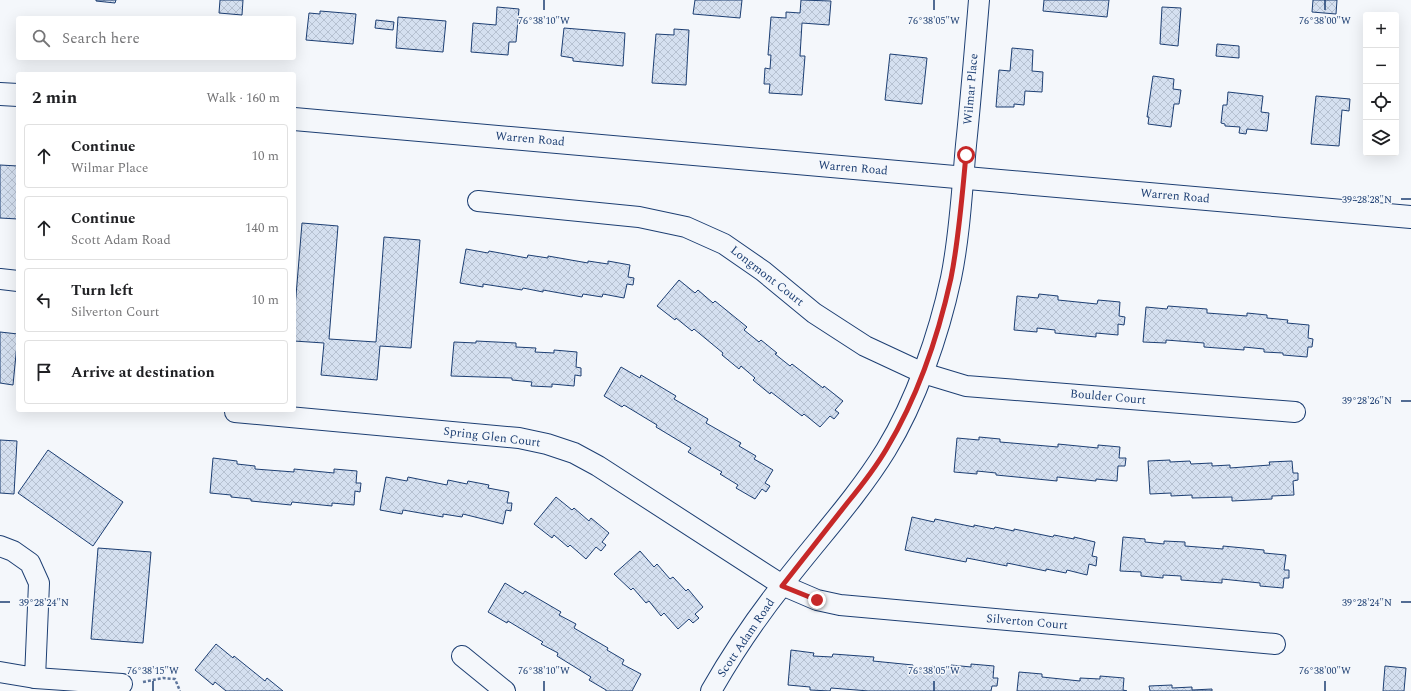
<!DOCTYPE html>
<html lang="en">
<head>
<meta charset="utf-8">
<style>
  body { margin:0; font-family:Spectral,serif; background:#f6f6f6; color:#202124 }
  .controls { position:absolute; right:12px; top:12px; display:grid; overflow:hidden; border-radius:4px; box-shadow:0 4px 16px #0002 }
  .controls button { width:36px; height:36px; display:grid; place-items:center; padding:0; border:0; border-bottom:1px solid #e0e0e0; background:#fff; color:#202124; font:20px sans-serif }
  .stop { position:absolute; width:12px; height:12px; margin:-9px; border:3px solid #c62828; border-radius:50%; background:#fff }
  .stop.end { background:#c62828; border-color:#fff; box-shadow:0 1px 4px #0008 }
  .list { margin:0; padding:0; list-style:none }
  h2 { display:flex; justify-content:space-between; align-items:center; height:52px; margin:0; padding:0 16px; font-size:17px }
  h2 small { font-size:13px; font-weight:400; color:#757577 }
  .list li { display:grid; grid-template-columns:26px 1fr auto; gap:12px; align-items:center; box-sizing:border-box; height:64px; margin:0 8px 8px; padding:0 8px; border:1px solid #e0e0e0; border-radius:4px }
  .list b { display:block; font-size:15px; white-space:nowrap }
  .list p { margin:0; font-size:13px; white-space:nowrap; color:#757577 }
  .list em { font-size:13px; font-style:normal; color:#757577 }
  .icon { flex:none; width:22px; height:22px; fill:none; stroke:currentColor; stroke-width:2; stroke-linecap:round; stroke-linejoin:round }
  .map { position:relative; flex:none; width:1411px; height:691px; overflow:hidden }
  .search { position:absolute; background:#fff; box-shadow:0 4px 16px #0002; left:16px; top:16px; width:280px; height:44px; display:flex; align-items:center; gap:10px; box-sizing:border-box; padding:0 14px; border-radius:4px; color:#757577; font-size:15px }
  .panel { position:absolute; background:#fff; box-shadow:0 4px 16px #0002; left:16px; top:72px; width:280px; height:340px; border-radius:4px }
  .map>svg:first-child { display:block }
  .building { fill:url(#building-cross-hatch); stroke:#1d3f73 }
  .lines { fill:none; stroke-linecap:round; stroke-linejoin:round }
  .minor-casing { stroke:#1d3f73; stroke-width:22 }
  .tertiary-casing { stroke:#1d3f73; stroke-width:24 }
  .path { stroke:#5e769c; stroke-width:2.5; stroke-dasharray:3 2; stroke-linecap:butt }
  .minor { stroke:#f4f7fb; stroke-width:20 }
  .tertiary { stroke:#f4f7fb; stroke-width:22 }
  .route { stroke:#c62828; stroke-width:5 }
  .ticks { fill:none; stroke:#1d3f73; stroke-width:1.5 }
  .labels { text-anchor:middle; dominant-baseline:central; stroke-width:3; stroke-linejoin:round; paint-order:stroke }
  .street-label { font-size:12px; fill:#1d3f73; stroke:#f4f7fb }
  .ticks-label { font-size:10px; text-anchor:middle; fill:#1d3f73; stroke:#f4f7fb; stroke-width:3; stroke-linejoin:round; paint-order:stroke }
</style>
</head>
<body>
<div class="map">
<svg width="1411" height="691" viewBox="0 0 1411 691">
  <defs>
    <pattern id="building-cross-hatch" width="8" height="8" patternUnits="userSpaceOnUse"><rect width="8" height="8" fill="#d5e0f0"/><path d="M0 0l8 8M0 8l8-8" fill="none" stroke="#b6c1d1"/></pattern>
  </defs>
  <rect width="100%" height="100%" fill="#f4f7fb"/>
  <g class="building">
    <polygon points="96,0 116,0 115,3 96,1"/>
    <polygon points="220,0 243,0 242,15 219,13"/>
    <polygon points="695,0 742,0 740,18 693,14"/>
    <polygon points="801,0 831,1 829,25 802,23 800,56 805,56 802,95 769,93 770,84 764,84 765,68 770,69 771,55 768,55 771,17 786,18 786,12 800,13"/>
    <polygon points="1044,0 1109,0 1107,17 1043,11"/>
    <polygon points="1313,0 1337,0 1336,14 1312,12"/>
    <polygon points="497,7 519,9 516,42 509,42 508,55 471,52 473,23 496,25"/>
    <polygon points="1162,7 1181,8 1178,46 1160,44"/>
    <polygon points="320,11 356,14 353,44 306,40 309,13 320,14"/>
    <polygon points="398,17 446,21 443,52 396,48"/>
    <polygon points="376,20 394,22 393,30 375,28"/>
    <polygon points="564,28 625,33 623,66 573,61 573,58 561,56"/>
    <polygon points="674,29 689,30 686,85 652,83 656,34 674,35"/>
    <polygon points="1217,44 1239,46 1239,58 1216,56"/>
    <polygon points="1012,48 1033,50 1032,71 1043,72 1042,92 1025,91 1024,105 1014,104 1014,107 996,107 999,70 1010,71"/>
    <polygon points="890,54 927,58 922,104 885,100"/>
    <polygon points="1153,76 1174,79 1173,89 1181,90 1179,104 1174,104 1171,127 1148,124 1149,117 1147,117"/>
    <polygon points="1228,92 1263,96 1261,112 1269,113 1267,131 1247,129 1246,134 1239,133 1240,127 1225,126 1225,124 1221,123 1223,105 1227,105"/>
    <polygon points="1316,96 1350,99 1349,111 1342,110 1339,146 1311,144"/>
    <polygon points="0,165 18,166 18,219 0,218"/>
    <polygon points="302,223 338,226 329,339 376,342 384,237 420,240 411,348 380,346 377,380 321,375 324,343 294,341 294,320"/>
    <polygon points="466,249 488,253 489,251 527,258 528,255 548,258 548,256 588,263 588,261 608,264 608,261 630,265 628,277 634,278 633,285 627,284 624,298 603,294 602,297 583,294 582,297 543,290 543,292 523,288 522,290 483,284 483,287 460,283"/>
    <polygon points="679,280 695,293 698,290 713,303 715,301 747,327 744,330 759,342 761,340 777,353 775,354 790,366 792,364 823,388 824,386 843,401 835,410 839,413 834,419 830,416 820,427 804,414 802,416 771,392 770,394 753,380 755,378 741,366 739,369 722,355 723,353 694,329 692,331 676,318 675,320 657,306"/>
    <polygon points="1039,294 1058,296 1058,300 1097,304 1098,300 1120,302 1119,316 1125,317 1124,325 1118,324 1118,335 1096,333 1096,337 1055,333 1055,330 1037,328 1037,332 1014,330 1017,296 1038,298"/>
    <polygon points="1168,306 1207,309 1207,313 1247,316 1247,313 1267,315 1267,318 1288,320 1287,323 1309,325 1308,338 1313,339 1312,347 1308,347 1307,357 1283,355 1283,353 1264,352 1264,349 1244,347 1244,350 1204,347 1204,343 1166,340 1166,343 1143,342 1146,307 1167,309"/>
    <polygon points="0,332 18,334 13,385 0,383"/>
    <polygon points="476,341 516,343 516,347 536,348 535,352 554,353 554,350 577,352 576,367 581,368 581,376 575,375 574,386 552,384 552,387 531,386 532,382 512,380 512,378 451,376 454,342 476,343"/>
    <polygon points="621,367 640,378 641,375 676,396 674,399 708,419 706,423 741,443 739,446 756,456 754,459 773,470 765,483 770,486 766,492 762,489 755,499 736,488 738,485 720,474 722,472 688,452 691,448 656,427 657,425 624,405 622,407 604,396"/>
    <polygon points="979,437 1000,439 1000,442 1058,447 1058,444 1098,448 1098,445 1120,447 1119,458 1126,458 1125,466 1118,466 1117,481 1096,479 1096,481 1057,477 1057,481 996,475 996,473 977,471 977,474 954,472 957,438 979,440"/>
    <polygon points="0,440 17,441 14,494 0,493"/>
    <polygon points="48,450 123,502 93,546 18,493"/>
    <polygon points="213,458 237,461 237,464 255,466 255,469 294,472 294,469 334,473 334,469 357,471 356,483 361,483 360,492 355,491 354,505 332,503 332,506 292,502 291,505 251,501 251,499 231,497 231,495 210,493"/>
    <polygon points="1170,460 1170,462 1190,461 1191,464 1212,463 1212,466 1230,465 1230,468 1270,465 1269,462 1292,461 1293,473 1298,473 1298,480 1293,481 1294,495 1272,496 1272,499 1232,501 1232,497 1192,498 1192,495 1171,496 1171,493 1150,494 1148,461"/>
    <polygon points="386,477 407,481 408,477 447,485 448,480 467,484 468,481 489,485 488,488 509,492 507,503 512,503 511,511 506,510 503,524 463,514 462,517 443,514 443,517 403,510 402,514 380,510"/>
    <polygon points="556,497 572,510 574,508 589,521 591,518 609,533 602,542 606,545 601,551 596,547 586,559 570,545 568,547 554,535 552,538 534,524"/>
    <polygon points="912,517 934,522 935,519 974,527 974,525 994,529 995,527 1014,531 1014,529 1053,537 1054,535 1074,539 1074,537 1095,542 1092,556 1097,557 1096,566 1089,564 1087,575 1067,570 1066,573 1046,569 1046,571 1007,563 1007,566 967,558 966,562 905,550"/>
    <polygon points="1123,537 1145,539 1145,542 1164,544 1164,541 1185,542 1185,546 1223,549 1223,546 1264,550 1264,553 1286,555 1284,570 1289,570 1289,578 1284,578 1283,588 1260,586 1260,583 1222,579 1222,583 1181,580 1181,576 1163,575 1163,578 1141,576 1141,572 1120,571"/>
    <polygon points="98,548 151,552 143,643 91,639"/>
    <polygon points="640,551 654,567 657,564 670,579 673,577 686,591 688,589 703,607 695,614 699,618 693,623 689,619 678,629 664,613 661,616 649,601 646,603 633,588 631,590 614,574"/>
    <polygon points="505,583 523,594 525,591 561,612 559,615 576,624 574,628 608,648 607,650 624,660 622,664 641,674 632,691 606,691 606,690 589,680 591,677 557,656 558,653 541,644 543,642 508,621 507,623 488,612"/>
    <polygon points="216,644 233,658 234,656 265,681 267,678 283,691 226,691 215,682 213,685 195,670"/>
    <polygon points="791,650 814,653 813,656 832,657 833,654 874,657 873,661 913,665 912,668 931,669 932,666 951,668 951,665 971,667 971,664 994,666 993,678 998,678 997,686 992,686 991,691 869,691 831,688 830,691 810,690 810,687 788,685"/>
    <polygon points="1385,666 1406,668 1404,691 1383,691"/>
    <polygon points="1019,672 1042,674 1042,677 1080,681 1080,678 1100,679 1100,676 1124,678 1123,690 1127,691 1017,691"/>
    <polygon points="1172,685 1172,688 1192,687 1192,690 1212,689 1212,691 1150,691 1149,686"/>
  </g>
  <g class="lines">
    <defs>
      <g id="minor">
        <polyline points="478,201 639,217 686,227 724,244 763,271 814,313 865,346 923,373 966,386 1295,412"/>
        <polyline points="0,279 18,281"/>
        <polyline points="235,412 519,438 547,444 574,453 598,466 782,585 817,600 840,605 1275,644"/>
        <polyline points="0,546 13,551 30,563 39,583 35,678 0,672"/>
        <polyline points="462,656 505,691"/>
        <polyline points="35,678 122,684"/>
        <path d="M711 691C732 654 757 617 784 583 818 539 857 497 886 450 916 401 939 334 951 278 960 234 962 189 966 145 971 97 975 48 979 0"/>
      </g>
      <g id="tertiary">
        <polyline points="0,94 18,95"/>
        <polyline points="294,119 1411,217"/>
      </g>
    </defs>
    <use href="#minor" class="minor-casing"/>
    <use href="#tertiary" class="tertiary-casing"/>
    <polyline class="path" points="143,682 163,678 175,679 180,691"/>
    <use href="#minor" class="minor"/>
    <use href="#tertiary" class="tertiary"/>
  </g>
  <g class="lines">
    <path class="route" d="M817 600 782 586C804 558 826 530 848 502 862 485 876 467 887 448 918 396 938 337 951 278 959 238 962 196 966 155"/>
  </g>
  <path class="ticks" d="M544 0V10M934 0V10M1325 0V10M1401 199H1411M1401 401H1411M0 602H10M1401 602H1411M153 681V691M544 681V691M934 681V691M1325 681V691"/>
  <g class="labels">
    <g class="street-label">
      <text transform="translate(971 89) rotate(-85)">Wilmar Place</text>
      <text transform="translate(530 139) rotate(5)">Warren Road</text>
      <text transform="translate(853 168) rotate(5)">Warren Road</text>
      <text transform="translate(1175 196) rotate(5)">Warren Road</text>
      <text transform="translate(767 276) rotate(38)">Longmont Court</text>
      <text transform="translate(1108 397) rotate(5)">Boulder Court</text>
      <text transform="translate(492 437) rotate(7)">Spring Glen Court</text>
      <text transform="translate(1027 622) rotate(5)">Silverton Court</text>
      <text transform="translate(746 638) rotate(-56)">Scott Adam Road</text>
    </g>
  </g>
  <g class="ticks-label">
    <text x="544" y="24">76°38'10"W</text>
    <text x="934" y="24">76°38'05"W</text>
    <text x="1325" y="24">76°38'00"W</text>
    <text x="1367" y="203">39°28'28"N</text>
    <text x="1367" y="404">39°28'26"N</text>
    <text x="44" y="606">39°28'24"N</text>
    <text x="1367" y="606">39°28'24"N</text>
    <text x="153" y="674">76°38'15"W</text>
    <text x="544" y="674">76°38'10"W</text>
    <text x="934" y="674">76°38'05"W</text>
    <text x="1325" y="674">76°38'00"W</text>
  </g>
</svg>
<div class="controls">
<button>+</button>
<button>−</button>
<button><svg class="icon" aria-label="locate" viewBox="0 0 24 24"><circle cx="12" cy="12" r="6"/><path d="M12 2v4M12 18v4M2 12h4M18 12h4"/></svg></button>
<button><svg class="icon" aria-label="layers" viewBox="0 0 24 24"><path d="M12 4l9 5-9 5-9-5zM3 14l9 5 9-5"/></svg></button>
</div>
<div class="stop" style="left:966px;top:155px"></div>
<div class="stop end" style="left:817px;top:600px"></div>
<div class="search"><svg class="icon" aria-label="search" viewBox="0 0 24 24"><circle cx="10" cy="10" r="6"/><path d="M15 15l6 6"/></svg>Search here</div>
<section class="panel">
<h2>2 min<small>Walk · 160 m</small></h2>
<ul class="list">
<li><svg class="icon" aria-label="ahead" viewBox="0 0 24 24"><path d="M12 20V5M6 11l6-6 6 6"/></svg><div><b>Continue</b><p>Wilmar Place</p></div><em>10 m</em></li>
<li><svg class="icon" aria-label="ahead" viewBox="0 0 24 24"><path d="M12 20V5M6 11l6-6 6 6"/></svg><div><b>Continue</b><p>Scott Adam Road</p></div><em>140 m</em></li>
<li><svg class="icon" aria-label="left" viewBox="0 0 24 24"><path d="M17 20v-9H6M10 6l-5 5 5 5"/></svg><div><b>Turn left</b><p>Silverton Court</p></div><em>10 m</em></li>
<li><svg class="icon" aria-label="arrive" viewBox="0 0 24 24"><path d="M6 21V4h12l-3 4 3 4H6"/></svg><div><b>Arrive at destination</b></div></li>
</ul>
</section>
</div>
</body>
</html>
